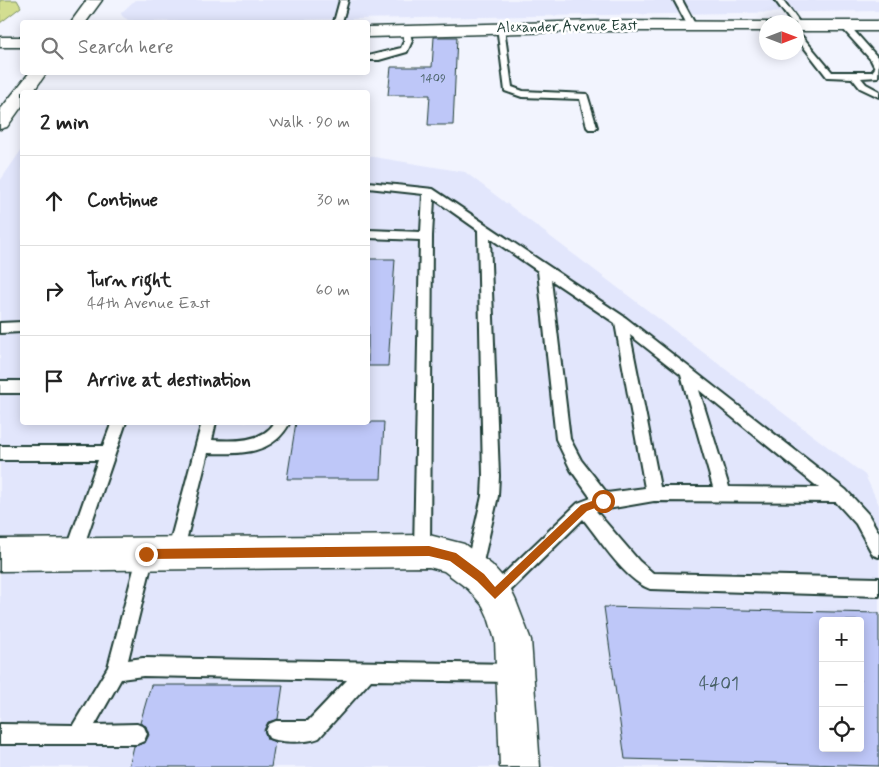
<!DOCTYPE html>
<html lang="en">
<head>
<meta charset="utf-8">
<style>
  body { margin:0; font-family:Mynerve,sans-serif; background:#f6f6f6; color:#222 }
  .controls { position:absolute; right:15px; bottom:15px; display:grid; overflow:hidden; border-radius:5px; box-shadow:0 2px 12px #0003 }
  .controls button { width:45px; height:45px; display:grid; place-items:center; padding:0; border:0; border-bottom:1px solid #e0e0e0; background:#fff; color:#222; font:25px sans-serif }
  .compass { position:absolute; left:759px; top:15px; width:45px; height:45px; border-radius:50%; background:#fff; box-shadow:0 2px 12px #0003; rotate:90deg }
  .stop { position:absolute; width:15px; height:15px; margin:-11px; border:4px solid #b45309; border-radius:50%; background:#fff }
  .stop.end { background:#b45309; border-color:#fff; box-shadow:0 1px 5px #0008 }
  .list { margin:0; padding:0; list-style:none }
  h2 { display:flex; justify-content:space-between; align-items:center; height:65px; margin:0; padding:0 20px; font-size:21px }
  h2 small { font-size:16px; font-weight:400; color:#767676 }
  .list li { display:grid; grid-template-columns:32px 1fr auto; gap:15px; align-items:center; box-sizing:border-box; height:90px; padding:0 20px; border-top:1px solid #e0e0e0 }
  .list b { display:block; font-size:19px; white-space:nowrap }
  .list p { margin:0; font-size:16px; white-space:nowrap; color:#767676 }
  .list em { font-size:16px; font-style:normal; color:#767676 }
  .icon { flex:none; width:28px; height:28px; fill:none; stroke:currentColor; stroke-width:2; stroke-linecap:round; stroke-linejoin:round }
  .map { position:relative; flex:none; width:879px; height:767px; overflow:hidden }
  .search { position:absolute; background:#fff; box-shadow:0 2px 12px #0003; left:20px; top:20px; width:350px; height:55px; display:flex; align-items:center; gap:12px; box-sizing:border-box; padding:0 18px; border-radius:5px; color:#767676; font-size:19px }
  .panel { position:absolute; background:#fff; box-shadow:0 2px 12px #0003; left:20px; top:90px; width:350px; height:335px; border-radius:5px }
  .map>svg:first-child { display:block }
  .built { fill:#e2e6fc; fill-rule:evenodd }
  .green { fill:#d3de91; stroke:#798e62 }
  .building { fill:#bec7f8; stroke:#1f3d34; fill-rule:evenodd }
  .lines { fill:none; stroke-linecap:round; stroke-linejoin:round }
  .service-casing { stroke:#1f3d34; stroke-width:4 }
  .minor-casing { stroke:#1f3d34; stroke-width:3 }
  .tertiary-casing { stroke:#1f3d34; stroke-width:3 }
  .secondary-casing { stroke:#1f3d34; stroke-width:3 }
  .service { fill:#fff; fill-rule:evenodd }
  .minor { fill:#fff; fill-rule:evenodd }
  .tertiary { fill:#fff; fill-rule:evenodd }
  .secondary { fill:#fff; fill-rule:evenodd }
  .route { fill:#b45309 }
  .labels { text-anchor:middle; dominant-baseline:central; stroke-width:5; stroke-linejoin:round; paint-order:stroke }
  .far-number-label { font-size:12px; fill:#476065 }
  .far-street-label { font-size:15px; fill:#1f3d34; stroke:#fff }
  .near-number-label { font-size:18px; fill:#476065 }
</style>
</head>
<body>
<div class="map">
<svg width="879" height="767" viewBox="0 0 879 767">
  <rect width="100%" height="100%" fill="#f2f4fe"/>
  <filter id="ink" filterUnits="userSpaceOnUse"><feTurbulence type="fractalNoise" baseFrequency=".02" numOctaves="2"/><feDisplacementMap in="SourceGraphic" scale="10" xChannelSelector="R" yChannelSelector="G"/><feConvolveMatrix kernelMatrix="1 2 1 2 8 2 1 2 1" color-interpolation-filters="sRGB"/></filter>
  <g filter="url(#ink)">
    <g class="built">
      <polygon points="135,0 879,0 879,11 141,22 128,20 122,16 121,13"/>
      <path d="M22 149V422H368V156L465 172 865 475 879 505V767H0V181ZM823 621H860V748H823Z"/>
    </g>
    <polygon class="green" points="0,0 17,0 21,7 0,23"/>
    <g class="building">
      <polygon points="434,37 457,37 453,125 428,125 430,95 388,95 391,67 432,67"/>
      <polygon points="368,259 395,259 388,366 368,366"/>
      <polygon points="296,422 384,422 381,479 287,479"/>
      <path d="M604 607 879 613V766L625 759ZM823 621H860V748H823Z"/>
      <polygon points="151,685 283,685 278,719 268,722 264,730 267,739 275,742 271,767 129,767 134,746 145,743 149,735 146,726 140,723"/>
    </g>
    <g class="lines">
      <defs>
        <g id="service">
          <polygon points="340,0 348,0 342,22 334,22"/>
          <polygon points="674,0 682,0 696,26 695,28 689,28"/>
          <polygon points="775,0 783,0 799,22 798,24 791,22"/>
          <polygon points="842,24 848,24 879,59 878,77 861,78 866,84 879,91 879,97 860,88 852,78 827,77 796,37 796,29 832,72 872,72 875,68 871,60 842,28"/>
          <polygon points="497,26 504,28 512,87 523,91 587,94 597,127 595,129 589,129 587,127 580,99 522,97 505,91"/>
          <polygon points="403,29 409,29 412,41 407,52 379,60 368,60 368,56 401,48 404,41"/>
          <path d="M368 182 433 189 626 318 846 490 868 514 879 533V557L873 555 856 524 836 502 654 501 596 511 639 561 653 573 879 578V596L650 589C624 579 601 541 583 519L501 600 495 603 489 600 486 594 489 588 578 503 591 498 571 470 556 439 538 271 490 238 499 476 498 496 481 571 479 577 473 579 467 577 465 571 482 496 483 476 478 230 434 199 432 236 430 551 428 557 422 559 416 557 414 551 420 240 368 238V230L421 232 423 194 368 188ZM551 280 615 323 645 488 607 493 581 460 570 439ZM630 335 681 375 713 487H660ZM699 390 819 488 729 487Z"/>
          <polygon points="22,322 22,332 0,333 0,323"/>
          <rect x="0" y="381" width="22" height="12"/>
          <polygon points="112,422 126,422 81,554 79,560 73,562 67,560 65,554 98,460 0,460 0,446 103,446"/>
          <path d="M202 422H216L212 440C233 441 262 443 275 422H290C274 455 240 454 208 453L183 553 181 559 175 561 169 559 167 553Z"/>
          <path d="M146 546 152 548 154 554 128 660 143 658 515 664 522 666 524 673 522 680 515 682 371 680 319 738C306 743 282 743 269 738L266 731 269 724 276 721H308L347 680 143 676 121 679 95 725 137 724 144 727 147 734 144 741 137 744H0V724L73 725 108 667 138 554 140 548Z"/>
        </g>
        <g id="minor">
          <rect x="0" y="37" width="22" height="10"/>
          <polygon points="429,535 464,544 492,565 507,582 516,601 531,640 540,767 500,767 495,640 488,617 483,606 468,589 444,571 429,567 0,571 0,539"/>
        </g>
        <g id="tertiary">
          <polygon points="600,21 771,22 766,22 766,31 600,31 368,37 368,27"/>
          <polygon points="796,21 879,21 879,31 796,31 796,22 791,22"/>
        </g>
        <g id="secondary">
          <polygon points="87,0 102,0 86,22 71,22"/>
          <polygon points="30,72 47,72 33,92 22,92 22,106 7,127 0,129 0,110"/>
        </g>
      </defs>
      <use href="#service" class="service-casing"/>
      <use href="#minor" class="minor-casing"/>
      <use href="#tertiary" class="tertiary-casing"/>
      <use href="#secondary" class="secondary-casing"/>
      <use href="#service" class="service"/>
      <use href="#minor" class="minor"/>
      <use href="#tertiary" class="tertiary"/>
      <use href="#secondary" class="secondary"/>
    </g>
  </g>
  <polygon class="route" points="603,497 608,501 606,504 587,511 495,599 477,581 450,561 429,556 146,559 141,554 146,549 429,546 456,553 484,574 495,587 581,505"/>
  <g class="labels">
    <g class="far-number-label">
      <text x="433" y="79">1409</text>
    </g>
    <g class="far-street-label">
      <text transform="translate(567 27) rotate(-1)">Alexander Avenue East</text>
    </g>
    <g class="near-number-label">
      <text x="719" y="684">4401</text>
    </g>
  </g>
</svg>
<div class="controls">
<button>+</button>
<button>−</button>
<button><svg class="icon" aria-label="locate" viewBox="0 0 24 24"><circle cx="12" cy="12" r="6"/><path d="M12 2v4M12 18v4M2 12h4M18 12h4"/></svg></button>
</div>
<svg class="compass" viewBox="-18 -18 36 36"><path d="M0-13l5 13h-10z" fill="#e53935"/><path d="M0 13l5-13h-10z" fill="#767676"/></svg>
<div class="stop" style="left:603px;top:501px"></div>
<div class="stop end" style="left:146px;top:554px"></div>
<div class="search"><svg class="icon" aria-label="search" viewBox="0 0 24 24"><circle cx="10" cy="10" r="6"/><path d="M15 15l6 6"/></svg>Search here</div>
<section class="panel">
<h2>2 min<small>Walk · 90 m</small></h2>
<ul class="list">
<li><svg class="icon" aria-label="ahead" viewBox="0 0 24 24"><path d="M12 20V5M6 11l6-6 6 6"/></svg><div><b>Continue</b></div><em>30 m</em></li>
<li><svg class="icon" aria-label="right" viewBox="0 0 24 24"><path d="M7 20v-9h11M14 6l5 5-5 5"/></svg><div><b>Turn right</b><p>44th Avenue East</p></div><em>60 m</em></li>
<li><svg class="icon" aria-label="arrive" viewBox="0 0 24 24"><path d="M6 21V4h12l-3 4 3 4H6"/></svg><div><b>Arrive at destination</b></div></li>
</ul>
</section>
</div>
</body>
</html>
